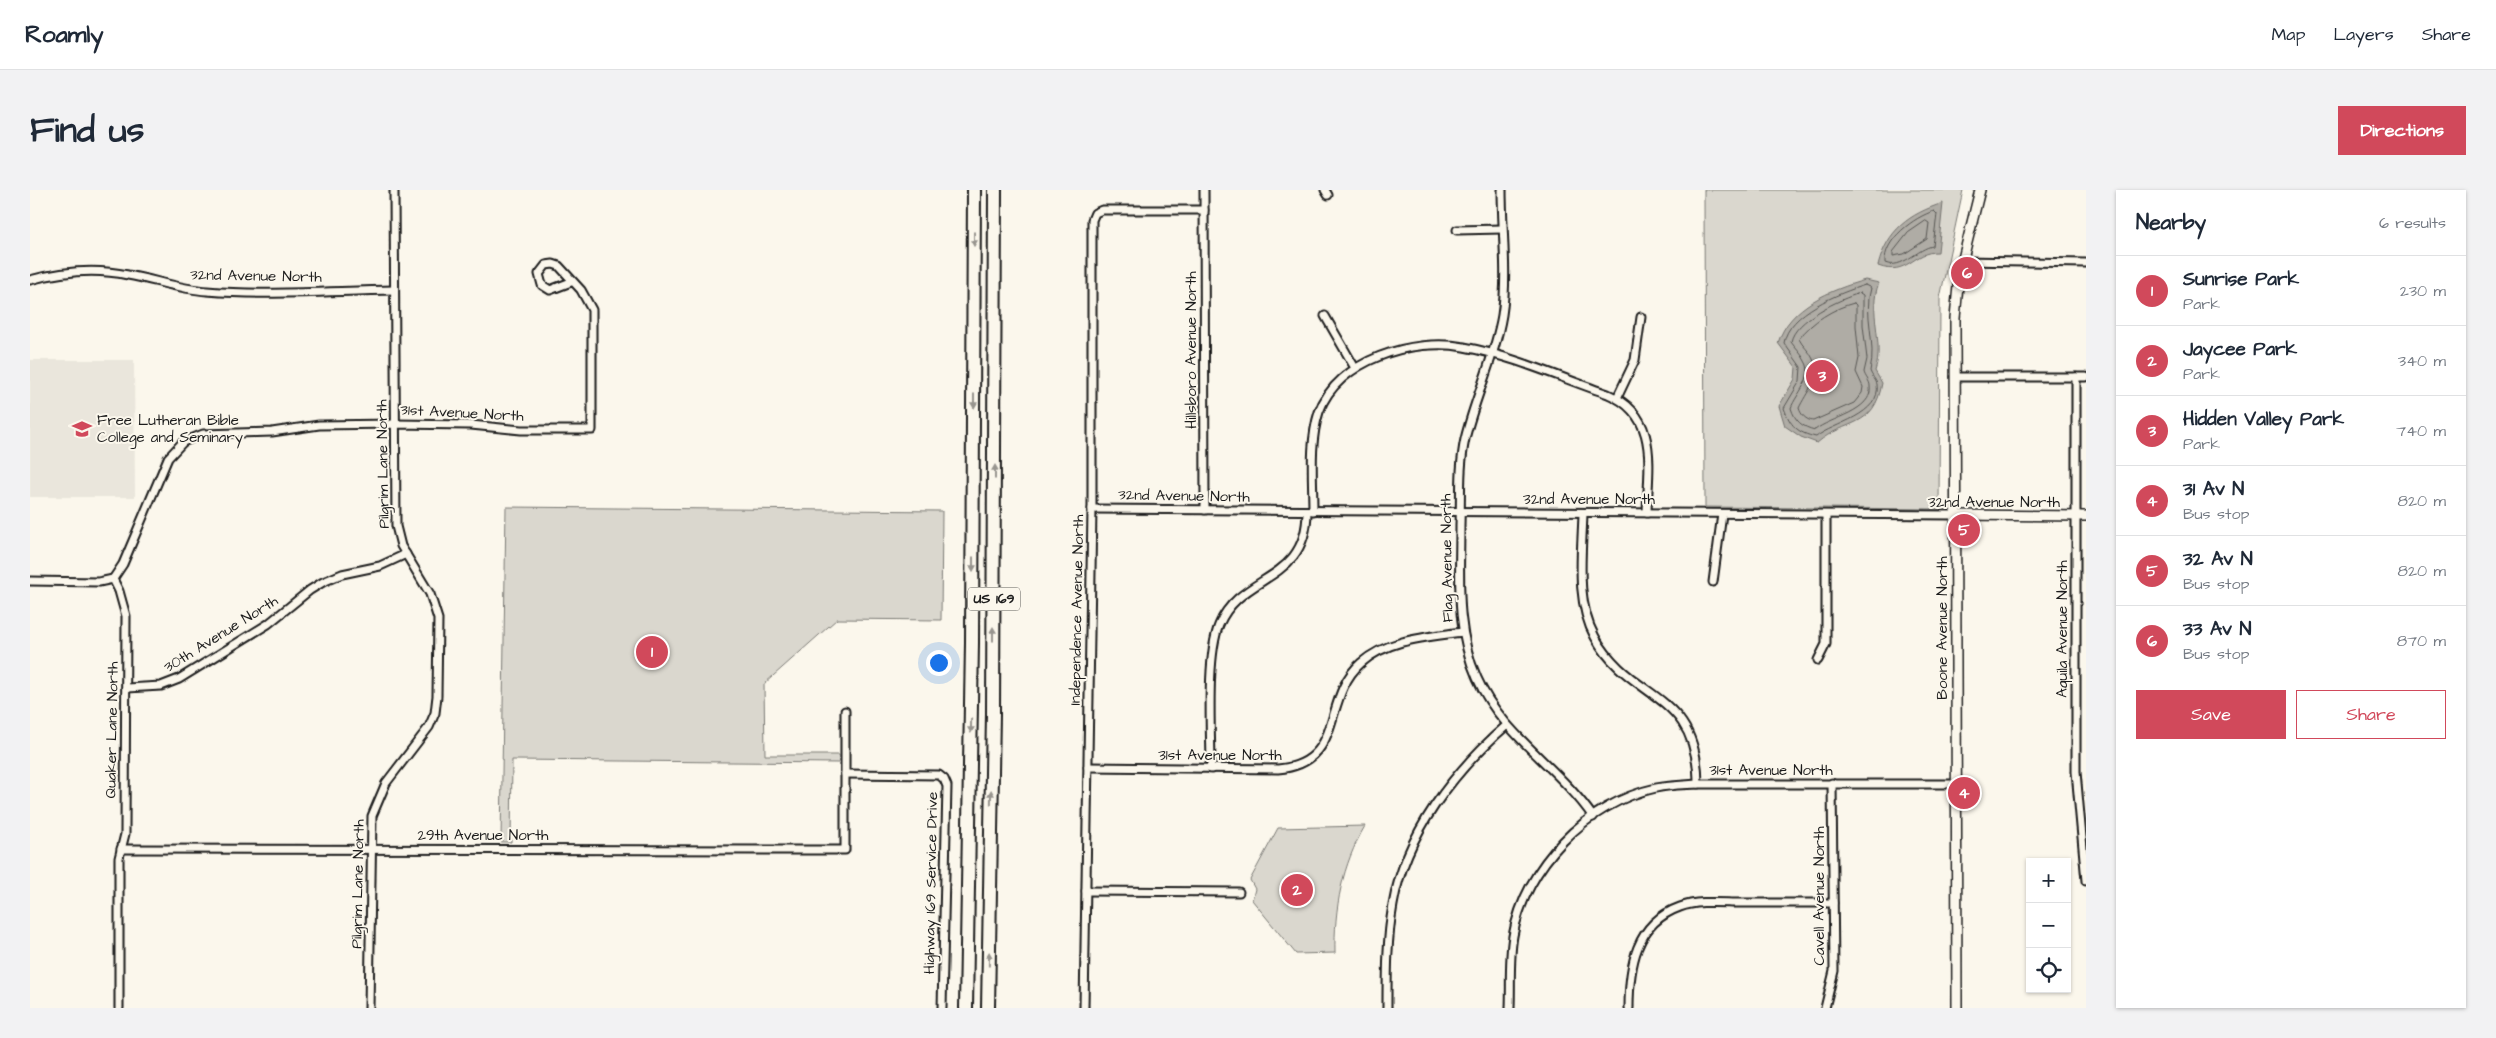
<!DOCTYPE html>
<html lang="en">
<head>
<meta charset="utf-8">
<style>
  body { margin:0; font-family:"Architects Daughter",sans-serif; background:#f2f2f3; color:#1f2937 }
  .controls { position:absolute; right:15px; bottom:15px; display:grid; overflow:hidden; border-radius:0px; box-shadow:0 1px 4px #0004 }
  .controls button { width:45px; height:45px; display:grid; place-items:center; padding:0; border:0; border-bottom:1px solid #e0e1e3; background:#fff; color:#1f2937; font:25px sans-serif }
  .you { position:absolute; left:908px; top:472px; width:18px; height:18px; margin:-12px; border:4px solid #fff; border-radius:50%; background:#1a73e8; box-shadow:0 0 0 8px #1a73e833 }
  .badge { display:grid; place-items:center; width:32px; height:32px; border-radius:50%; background:#d1495b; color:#fff; font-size:16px; font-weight:700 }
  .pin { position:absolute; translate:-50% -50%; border:2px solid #fff; box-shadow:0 1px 5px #0006 }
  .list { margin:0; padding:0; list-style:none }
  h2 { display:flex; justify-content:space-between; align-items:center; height:65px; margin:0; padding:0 20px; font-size:21px }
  h2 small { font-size:16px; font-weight:400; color:#747a83 }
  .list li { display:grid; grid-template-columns:32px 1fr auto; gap:15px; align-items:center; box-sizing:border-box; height:70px; padding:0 20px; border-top:1px solid #e0e1e3 }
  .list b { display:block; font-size:19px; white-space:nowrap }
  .list p { margin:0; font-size:16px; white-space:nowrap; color:#747a83 }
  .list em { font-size:16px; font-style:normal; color:#747a83 }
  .actions { display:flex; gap:10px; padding:15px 20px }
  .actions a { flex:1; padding:11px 0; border:1px solid #d1495b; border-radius:0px; text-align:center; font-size:18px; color:#d1495b }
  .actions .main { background:#d1495b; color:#fff }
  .icon { flex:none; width:28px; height:28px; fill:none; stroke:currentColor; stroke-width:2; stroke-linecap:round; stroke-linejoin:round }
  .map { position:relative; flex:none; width:2056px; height:818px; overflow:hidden; border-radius:0px }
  header { display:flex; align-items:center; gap:30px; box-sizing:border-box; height:70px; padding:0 25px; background:#fff; border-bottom:1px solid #e0e1e3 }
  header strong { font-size:24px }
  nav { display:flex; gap:28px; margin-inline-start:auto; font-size:18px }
  .intro { display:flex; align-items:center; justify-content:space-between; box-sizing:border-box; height:120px; padding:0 30px }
  h1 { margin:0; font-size:35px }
  .button { padding:12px 22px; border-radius:0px; background:#d1495b; color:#fff; font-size:18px; font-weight:700 }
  main { display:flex; gap:30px; padding:0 30px }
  aside { flex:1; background:#fff; border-radius:0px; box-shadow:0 1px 4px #0004 }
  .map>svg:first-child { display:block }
  .built { fill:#eae6dc }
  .green { fill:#dad7ce; stroke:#7b7a75 }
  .water { fill:#afaca5; stroke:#74726e }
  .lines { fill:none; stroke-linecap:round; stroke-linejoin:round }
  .shore { stroke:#575653; stroke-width:1 }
  .minor-casing { stroke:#1c1c1c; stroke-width:11 }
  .tertiary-casing { stroke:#1c1c1c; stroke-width:12 }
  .motorway-casing { stroke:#1c1c1c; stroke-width:16 }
  .minor { stroke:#fbf7ec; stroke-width:7 }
  .tertiary { stroke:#fbf7ec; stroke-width:9 }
  .motorway { stroke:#fbf7ec; stroke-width:12 }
  .oneway { fill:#97948e }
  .labels { text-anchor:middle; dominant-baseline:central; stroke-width:4; stroke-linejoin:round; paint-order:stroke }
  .shield { fill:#fbf7ec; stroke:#5f5e5a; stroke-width:1 }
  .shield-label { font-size:14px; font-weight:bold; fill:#1c1c1c }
  .street-label { font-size:15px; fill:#1c1c1c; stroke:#fbf7ec }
  .poi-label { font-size:15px; fill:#1c1c1c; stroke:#fbf7ec; text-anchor:start }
</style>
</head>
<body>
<header>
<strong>Roamly</strong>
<nav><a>Map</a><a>Layers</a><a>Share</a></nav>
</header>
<div class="intro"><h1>Find us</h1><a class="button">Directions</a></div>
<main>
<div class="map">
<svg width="2056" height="818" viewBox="0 0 2056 818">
  <rect width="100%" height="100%" fill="#fbf7ec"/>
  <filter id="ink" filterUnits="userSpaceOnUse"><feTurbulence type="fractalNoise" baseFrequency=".02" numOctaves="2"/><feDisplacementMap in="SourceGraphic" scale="10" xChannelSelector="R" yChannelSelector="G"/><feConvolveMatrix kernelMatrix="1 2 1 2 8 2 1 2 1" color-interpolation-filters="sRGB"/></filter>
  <g filter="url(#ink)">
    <polygon class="built" points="0,170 104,170 105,307 0,307"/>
    <g class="green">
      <polygon points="1674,0 1933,0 1910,108 1909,319 1675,317"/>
      <polygon points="476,317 912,321 911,430 807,429 734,494 735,565 809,565 809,573 482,570 481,652 471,652"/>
      <path d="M1335 636C1312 675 1304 719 1305 763L1266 764 1222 710 1225 699 1220 690 1248 638Z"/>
    </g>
    <g class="water">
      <path d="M1913 13 1908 62C1883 61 1878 87 1848 76 1857 40 1879 24 1913 13Z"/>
      <path d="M1835 90 1849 93C1837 121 1855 153 1845 181L1852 193C1844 240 1816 228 1787 253L1771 247 1755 236 1749 216 1765 189 1766 177 1748 153C1759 116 1801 100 1835 90Z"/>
    </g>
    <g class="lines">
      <g class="shore">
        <path d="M1904 21 1907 24 1903 56C1888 58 1872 80 1855 73 1853 50 1884 27 1904 21Z"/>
        <polygon points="1896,31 1899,33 1897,49 1874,64 1863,66 1863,62 1878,43"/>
        <path d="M1835 95 1841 98C1833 123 1847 154 1840 181 1841 185 1846 190 1847 194 1852 225 1803 233 1786 247 1767 243 1760 235 1754 218L1770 191 1771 177 1754 153C1758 123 1809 103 1835 95Z"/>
        <path d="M1830 103 1833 105V135L1837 169 1834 182C1835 187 1840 191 1840 196 1844 221 1799 228 1785 240 1772 237 1765 231 1761 218 1766 204 1785 187 1775 171 1772 164 1765 158 1761 152 1764 130 1810 109 1830 103Z"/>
        <path d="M1824 113 1826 115V136L1829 168 1826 182 1833 197 1832 203 1824 213 1783 231C1776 230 1771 225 1769 218 1776 203 1791 187 1783 169 1780 161 1772 156 1769 149 1781 132 1804 118 1824 113Z"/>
      </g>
      <defs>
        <g id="minor">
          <polyline points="1174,0 1175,320"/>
          <polyline points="1295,0 1298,5"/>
          <path d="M1472 0C1472 40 1478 86 1472 125 1465 167 1445 207 1435 249 1429 277 1431 306 1430 335 1430 388 1425 439 1447 488 1472 545 1529 577 1563 627"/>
          <polyline points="1427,40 1472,39"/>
          <polyline points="1933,71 2056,73"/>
          <path d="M0 90C33 81 65 78 98 85 125 90 150 99 177 101 239 106 302 101 364 100"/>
          <polyline points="1295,126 1325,178"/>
          <polyline points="1925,187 2056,187"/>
          <polyline points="2046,187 2046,582 2056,691"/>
          <polyline points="1587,208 1605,170 1611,127"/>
          <polyline points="1062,319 1925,325"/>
          <path d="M1283 321C1283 289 1279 253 1289 222 1307 170 1384 147 1434 157 1483 166 1531 188 1578 204 1630 226 1618 277 1617 323"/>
          <path d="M1553 323C1552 363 1545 411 1565 447 1601 512 1668 500 1668 594"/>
          <polyline points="83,389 93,374 138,268 153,252 173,244 242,242 289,235 365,234 441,235 491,240 562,240 562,120 551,100 529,76 523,74 516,75 509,84 512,95 520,100 541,92"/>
          <polyline points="83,389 89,401 96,426 95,644 89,668 89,818"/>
          <polyline points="0,391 69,392 83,389"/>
          <polyline points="1683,392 1692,324"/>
          <polyline points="1788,470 1796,454 1796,325"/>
          <polyline points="97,498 131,496 149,489 238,434 280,400 293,392 312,384 350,376 376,364"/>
          <path d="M1058 577 1248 579C1316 573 1291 508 1331 473 1358 449 1398 447 1432 442"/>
          <path d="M1181 579C1181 542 1176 467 1189 435 1211 382 1277 394 1277 321"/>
          <polyline points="815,584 909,585 914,589 917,596 912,818"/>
          <polyline points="91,659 815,660 815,521"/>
          <polyline points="1056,701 1209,702"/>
          <polyline points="339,818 342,626 356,593 399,537 405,523 407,506 408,429 400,404 371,356 366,336 364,0"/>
          <polyline points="1054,818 1062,319 1062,30 1065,23 1072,20 1174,20"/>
          <path d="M1357 818C1357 783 1357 749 1363 715 1375 644 1424 581 1477 535"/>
          <path d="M1480 818C1481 794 1479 769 1483 746 1495 676 1557 613 1626 598 1640 595 1654 595 1668 594H1926"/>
          <path d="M1599 818C1599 777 1605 733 1650 717 1669 710 1692 713 1711 713 1742 713 1773 713 1803 713"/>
          <polyline points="1795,818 1804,781 1802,593"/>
        </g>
        <g id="tertiary">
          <polyline points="1925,325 2056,326"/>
          <polyline points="1927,818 1925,128 1929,85 1950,0"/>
        </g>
        <g id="motorway">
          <polyline points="936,818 942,453 944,0"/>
          <polyline points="958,818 963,524 965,0"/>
        </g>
      </defs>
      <use href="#minor" class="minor-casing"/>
      <use href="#tertiary" class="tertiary-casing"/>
      <use href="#motorway" class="motorway-casing"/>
      <use href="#minor" class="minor"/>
      <use href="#tertiary" class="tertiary"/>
      <use href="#motorway" class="motorway"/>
    </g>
    <defs><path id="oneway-solid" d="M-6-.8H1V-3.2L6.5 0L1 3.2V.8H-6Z" transform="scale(1.25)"/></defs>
    <g class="oneway">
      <use href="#oneway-solid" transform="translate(944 49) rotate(90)"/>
      <use href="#oneway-solid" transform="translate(944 211) rotate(90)"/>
      <use href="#oneway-solid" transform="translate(965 282) rotate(-90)"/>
      <use href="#oneway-solid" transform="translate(943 374) rotate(90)"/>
      <use href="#oneway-solid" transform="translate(963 444) rotate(-90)"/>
      <use href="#oneway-solid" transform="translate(941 536) rotate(91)"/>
      <use href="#oneway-solid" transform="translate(961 607) rotate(-89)"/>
      <use href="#oneway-solid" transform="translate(959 769) rotate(-89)"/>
    </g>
  </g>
  <defs>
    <symbol id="university-bare" viewBox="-9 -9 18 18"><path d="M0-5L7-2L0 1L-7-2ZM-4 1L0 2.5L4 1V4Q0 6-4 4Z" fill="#d1495b" stroke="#fbf7ec" stroke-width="2.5" paint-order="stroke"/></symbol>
  </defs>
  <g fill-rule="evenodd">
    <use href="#university-bare" x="38" y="225" width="28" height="28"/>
  </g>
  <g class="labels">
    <rect class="shield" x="938" y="397.5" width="52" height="23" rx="4"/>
    <g class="shield-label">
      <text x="964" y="409">US 169</text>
    </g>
    <g class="street-label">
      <text transform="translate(226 86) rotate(1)">32nd Avenue North</text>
      <text transform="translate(1161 160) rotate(-90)">Hillsboro Avenue North</text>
      <text transform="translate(432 223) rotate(3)">31st Avenue North</text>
      <text transform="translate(353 274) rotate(-91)">Pilgrim Lane North</text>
      <text transform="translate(1154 306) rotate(1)">32nd Avenue North</text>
      <text x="1559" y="309">32nd Avenue North</text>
      <text x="1964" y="312">32nd Avenue North</text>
      <text transform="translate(1417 368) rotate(-91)">Flag Avenue North</text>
      <text transform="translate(1047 420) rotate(-89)">Independence Avenue North</text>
      <text transform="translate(1912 438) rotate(-90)">Boone Avenue North</text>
      <text transform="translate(2032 439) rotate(-90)">Aquila Avenue North</text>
      <text transform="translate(191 444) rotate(-32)">30th Avenue North</text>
      <text transform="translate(82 540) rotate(-89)">Quaker Lane North</text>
      <text x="1190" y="565">31st Avenue North</text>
      <text x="1741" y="580">31st Avenue North</text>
      <text x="453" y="645">29th Avenue North</text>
      <text transform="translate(901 693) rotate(-89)">Highway 169 Service Drive</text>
      <text transform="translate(328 694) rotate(-89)">Pilgrim Lane North</text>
      <text transform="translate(1789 706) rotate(-90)">Cavell Avenue North</text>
    </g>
    <g class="poi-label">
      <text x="67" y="230">Free Lutheran Bible<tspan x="67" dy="17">College and Seminary</tspan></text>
    </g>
  </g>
</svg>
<div class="controls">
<button>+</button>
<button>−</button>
<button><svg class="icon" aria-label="locate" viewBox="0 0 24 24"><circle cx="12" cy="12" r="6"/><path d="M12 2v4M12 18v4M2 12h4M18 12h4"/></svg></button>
</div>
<div class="you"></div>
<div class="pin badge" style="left:622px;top:462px">1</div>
<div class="pin badge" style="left:1267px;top:700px">2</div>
<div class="pin badge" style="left:1792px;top:186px">3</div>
<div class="pin badge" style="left:1934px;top:603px">4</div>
<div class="pin badge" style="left:1934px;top:340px">5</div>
<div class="pin badge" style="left:1937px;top:83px">6</div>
</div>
<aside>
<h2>Nearby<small>6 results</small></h2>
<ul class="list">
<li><span class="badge">1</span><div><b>Sunrise Park</b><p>Park</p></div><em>230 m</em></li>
<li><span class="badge">2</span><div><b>Jaycee Park</b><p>Park</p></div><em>340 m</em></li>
<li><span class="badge">3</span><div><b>Hidden Valley Park</b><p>Park</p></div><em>740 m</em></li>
<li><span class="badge">4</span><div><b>31 Av N</b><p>Bus stop</p></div><em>820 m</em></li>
<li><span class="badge">5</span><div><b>32 Av N</b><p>Bus stop</p></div><em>820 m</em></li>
<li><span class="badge">6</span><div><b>33 Av N</b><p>Bus stop</p></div><em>870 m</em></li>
</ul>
<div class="actions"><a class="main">Save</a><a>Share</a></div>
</aside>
</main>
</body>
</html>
